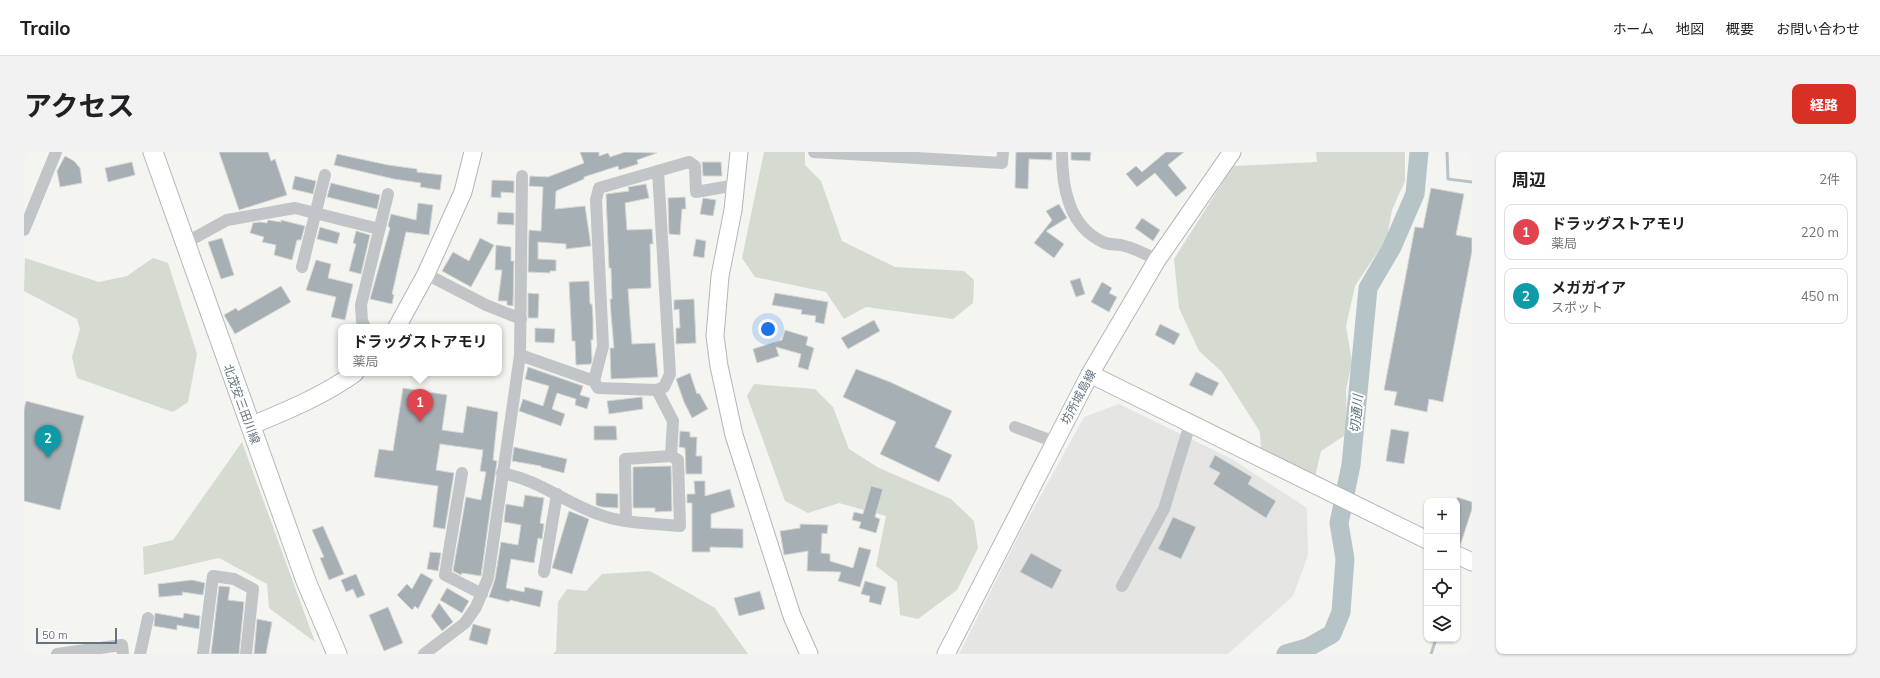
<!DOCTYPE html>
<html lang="ja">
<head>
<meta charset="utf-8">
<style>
  body { margin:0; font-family:Mulish,"Noto Sans JP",sans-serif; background:#f2f2f2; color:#202124 }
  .controls { position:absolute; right:12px; bottom:12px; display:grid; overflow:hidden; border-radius:8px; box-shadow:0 1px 3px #0004 }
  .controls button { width:36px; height:36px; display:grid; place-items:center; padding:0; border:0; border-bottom:1px solid #e0e0e0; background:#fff; color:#202124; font:20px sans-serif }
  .scale { position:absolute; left:12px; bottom:10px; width:81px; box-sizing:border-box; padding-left:4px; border:2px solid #637482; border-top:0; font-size:11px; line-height:14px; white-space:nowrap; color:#637482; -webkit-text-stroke:3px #fff; paint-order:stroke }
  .you { position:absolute; left:744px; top:177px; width:14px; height:14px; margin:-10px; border:3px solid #fff; border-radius:50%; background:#1a73e8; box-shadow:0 0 0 6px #1a73e833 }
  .badge { display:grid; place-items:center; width:26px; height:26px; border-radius:50%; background:#d93025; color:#fff; font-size:13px; font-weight:700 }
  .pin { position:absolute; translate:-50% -33px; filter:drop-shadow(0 1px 2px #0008) }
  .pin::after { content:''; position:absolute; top:21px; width:14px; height:12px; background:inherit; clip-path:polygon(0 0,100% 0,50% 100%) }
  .popup { position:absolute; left:314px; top:172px; width:164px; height:52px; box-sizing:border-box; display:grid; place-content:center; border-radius:8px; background:#fff; filter:drop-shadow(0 1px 3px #0005); font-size:13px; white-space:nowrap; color:#757577 }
  .popup b { font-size:15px; color:#202124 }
  .popup::after { content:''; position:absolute; left:50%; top:100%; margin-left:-8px; border:8px solid transparent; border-top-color:#fff }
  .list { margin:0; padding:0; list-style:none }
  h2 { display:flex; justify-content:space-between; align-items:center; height:52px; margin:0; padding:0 16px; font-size:17px }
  h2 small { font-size:13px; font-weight:400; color:#757577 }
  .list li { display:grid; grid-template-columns:26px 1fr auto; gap:12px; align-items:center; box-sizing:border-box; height:56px; margin:0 8px 8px; padding:0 8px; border:1px solid #e0e0e0; border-radius:8px }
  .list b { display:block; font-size:15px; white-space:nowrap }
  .list p { margin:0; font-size:13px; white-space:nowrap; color:#757577 }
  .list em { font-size:13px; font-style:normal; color:#757577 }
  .icon { flex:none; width:22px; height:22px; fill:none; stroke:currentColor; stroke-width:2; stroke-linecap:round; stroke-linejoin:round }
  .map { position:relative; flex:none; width:1448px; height:502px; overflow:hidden; border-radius:8px }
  header { display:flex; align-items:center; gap:24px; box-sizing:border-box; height:56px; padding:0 20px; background:#fff; border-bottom:1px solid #e0e0e0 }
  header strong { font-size:19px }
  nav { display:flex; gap:22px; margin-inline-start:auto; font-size:14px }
  .intro { display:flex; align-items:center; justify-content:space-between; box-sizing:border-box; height:96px; padding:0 24px }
  h1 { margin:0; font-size:28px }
  .button { padding:10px 18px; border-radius:8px; background:#d93025; color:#fff; font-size:14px; font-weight:700 }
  main { display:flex; gap:24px; padding:0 24px }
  aside { flex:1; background:#fff; border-radius:8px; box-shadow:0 1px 3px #0004 }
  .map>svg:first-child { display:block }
  .built { fill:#e5e6e4 }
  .green { fill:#d5dbd1 }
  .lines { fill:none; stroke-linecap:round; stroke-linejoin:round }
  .stream { stroke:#b6c4c7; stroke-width:3 }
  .river { stroke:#b6c4c7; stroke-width:19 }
  .building { fill:#a6afb4; stroke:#d6d6d3 }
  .secondary-casing { stroke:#b1b7bb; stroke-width:19 }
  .primary-casing { stroke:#b4b8bc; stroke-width:21 }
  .street { stroke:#c1c5c8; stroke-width:12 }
  .secondary { stroke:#fff; stroke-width:17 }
  .primary { stroke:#fff; stroke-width:19 }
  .labels { text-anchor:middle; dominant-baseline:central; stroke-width:4; stroke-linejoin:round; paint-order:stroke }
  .street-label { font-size:12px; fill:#637482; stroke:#fff }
  .water-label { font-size:13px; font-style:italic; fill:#5f777f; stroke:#fff }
</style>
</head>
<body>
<header>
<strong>Trailo</strong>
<nav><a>ホーム</a><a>地図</a><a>概要</a><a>お問い合わせ</a></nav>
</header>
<div class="intro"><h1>アクセス</h1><a class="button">経路</a></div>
<main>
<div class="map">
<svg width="1448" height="502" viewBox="0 0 1448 502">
  <rect width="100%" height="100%" fill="#f4f4f0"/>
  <polygon class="built" points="1095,252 1208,307 1283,356 1284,403 1269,444 1204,502 935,502 994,385 1060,265"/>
  <g class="green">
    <polygon points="740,0 781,0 781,13 797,29 818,89 871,115 940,119 950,128 949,151 929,167 842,155 820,167 802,140 731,125 718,106"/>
    <polygon points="1292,0 1381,0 1381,29 1368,58 1363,86 1331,134 1322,174 1328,210 1322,237 1323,282 1297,299 1291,325 1237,296 1236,280 1198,220 1175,199 1155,156 1150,107 1209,14 1293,10"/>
    <polygon points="1,106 75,130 103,124 129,106 144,111 173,202 164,250 149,260 53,226 48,205 56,177 53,167 0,139"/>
    <polygon points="730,232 791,237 809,255 825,297 855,316 927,347 950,369 954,396 933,438 894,467 876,463 873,430 852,414 862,364 815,351 784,361 761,349 723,244"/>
    <polygon points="218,290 291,490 245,456 243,432 195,406 120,423 119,395 149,388"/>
    <polygon points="626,419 691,456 724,502 529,502 532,499 534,450 543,437 562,439 578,422"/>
  </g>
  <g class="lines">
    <g class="stream">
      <polyline points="1423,0 1424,27 1448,30"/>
      <polyline points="1433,426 1434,424"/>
      <polyline points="1407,502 1412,487"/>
    </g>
    <polyline class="river" points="1262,502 1283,496 1308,482 1317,460 1321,407 1315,371 1327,313 1344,136 1368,95 1391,42 1395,0"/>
  </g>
  <g class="building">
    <polygon points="195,0 244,0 247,9 251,7 263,43 215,58"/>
    <polygon points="556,0 575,0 575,4 584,1 586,5 601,0 633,1 613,8 614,12 595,18 594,14 560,25 560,27 532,39 531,57 561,54 567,94 542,97 542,92 514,90 514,107 532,108 532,119 526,119 526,121 504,120 505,78 517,79 519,35 505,34 506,24 524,25 560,11"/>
    <polygon points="992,0 1028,0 1028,8 1005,7 1004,37 991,36"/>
    <polygon points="1047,0 1067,0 1066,9 1047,8"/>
    <polygon points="1142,0 1160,0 1144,13 1163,36 1152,45 1131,21 1113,35 1102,22 1112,14 1118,20"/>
    <polygon points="313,2 364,13 393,17 393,20 418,23 416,38 396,35 397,31 370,27 310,13"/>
    <polygon points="41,4 50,9 56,16 58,31 36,35 33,19"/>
    <polygon points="108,10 111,23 84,30 81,16"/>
    <polygon points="678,10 697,10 698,24 679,24"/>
    <polygon points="271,24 292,29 289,42 268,37"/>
    <polygon points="468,28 490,29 490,41 477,40 477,46 467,45"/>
    <polygon points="307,31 356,43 353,57 303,45"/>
    <polygon points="622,32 625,46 601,51 603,78 628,77 629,92 626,92 627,136 604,137 606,166 608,192 631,191 634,225 587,227 586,196 590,196 587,162 586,147 588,147 587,116 585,116 582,42 605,39 604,35"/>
    <polygon points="1407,36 1440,42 1432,83 1448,86 1448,99 1419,250 1405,247 1403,260 1370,253 1373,240 1360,238 1391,75 1399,76"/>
    <polygon points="661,45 662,57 658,57 656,83 645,82 644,46"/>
    <polygon points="679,46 692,48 689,64 676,62"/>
    <polygon points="394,51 409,53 405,83 382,80 368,142 370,143 368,152 346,147 366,76 364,74 367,62 392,68"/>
    <polygon points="1035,52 1043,66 1022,79 1040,92 1030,106 1010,91 1028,68 1022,59"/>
    <polygon points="474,60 490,61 490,73 473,72"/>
    <polygon points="1118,66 1136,78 1129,89 1111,76"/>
    <polygon points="244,68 257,70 257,68 281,74 277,88 273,88 268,108 250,103 252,93 238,90 240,85 226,81 229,71 236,70 243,71"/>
    <polygon points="296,75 316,81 313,92 293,87"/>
    <polygon points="332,79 346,83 337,122 325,119 332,92 329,91"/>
    <polygon points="198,86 210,123 197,127 184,90"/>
    <polygon points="456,86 470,93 447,135 418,119 429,100 445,109"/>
    <polygon points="672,87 682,89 680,106 669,104"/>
    <polygon points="472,93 487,95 487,109 490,109 489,154 483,153 483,149 474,149 478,118 471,118"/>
    <polygon points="292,108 307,112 304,126 329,132 321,168 307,165 312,145 282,138"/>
    <polygon points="1056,126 1061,142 1052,145 1046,129"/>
    <polygon points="565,129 566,152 568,152 569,166 569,188 567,188 568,208 567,212 552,213 551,189 548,189 545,130"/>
    <polygon points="1078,130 1088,136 1085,141 1093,145 1085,160 1067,150"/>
    <polygon points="257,134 267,150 211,182 200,163 212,156 214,159"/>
    <polygon points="504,141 515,142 514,166 504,166"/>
    <polygon points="751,141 804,150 800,172 791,170 792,164 777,162 778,158 748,153"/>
    <polygon points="670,147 672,191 652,192 652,176 656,176 655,157 650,158 650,148"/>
    <polygon points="850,168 856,179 824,197 817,186"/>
    <polygon points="1136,172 1156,182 1150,193 1131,183"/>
    <polygon points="511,176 531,177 530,191 511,190"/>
    <polygon points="761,178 784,185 782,193 790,196 784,218 774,215 777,202 752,195 755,204 733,211 729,197 758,188"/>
    <polygon points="504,215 559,234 556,243 566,246 563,257 551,253 552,247 533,241 528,257 541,262 537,274 495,259 499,247 519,254 525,234 501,227"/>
    <polygon points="832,217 866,230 928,259 911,295 928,303 915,330 856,302 872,270 819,245"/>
    <polygon points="1172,220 1195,231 1188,244 1165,233"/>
    <polygon points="666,221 673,242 675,241 684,257 668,266 660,250 652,227"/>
    <polygon points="379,236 423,243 418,278 439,281 443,254 474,260 469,308 473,309 457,424 438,421 437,423 429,419 442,345 457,348 462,320 456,319 459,298 416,292 412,318 430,321 421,377 409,375 414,334 350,325 355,297 369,299"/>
    <polygon points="618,245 619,257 585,262 583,249"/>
    <polygon points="2,249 60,264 36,358 0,349 0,258"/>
    <polygon points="570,274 592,274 593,288 570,288"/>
    <polygon points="1367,277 1385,280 1380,312 1362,309"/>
    <polygon points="656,279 666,280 666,285 673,285 672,304 678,304 678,322 662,322 661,296 655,295"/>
    <polygon points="490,295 543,307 540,321 517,315 517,314 488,309"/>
    <polygon points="1191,303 1228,325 1224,332 1252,349 1242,366 1189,332 1196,321 1185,315"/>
    <polygon points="647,314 648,359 631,360 631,356 609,356 609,315"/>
    <polygon points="670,329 681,329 681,344 706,337 711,355 687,362 687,376 719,377 719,396 686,395 686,400 668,400 668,351 663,351 663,342 671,342"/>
    <polygon points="847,334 859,337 851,365 856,367 852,381 835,376 837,370 828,368 830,360 839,362"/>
    <polygon points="572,341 594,342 594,356 578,355 572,353"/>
    <polygon points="501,343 520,346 516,371 520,372 518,387 514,386 510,411 487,407 482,436 500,440 501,435 519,439 516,455 486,448 485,450 465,445 471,427 477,390 494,393 497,373 480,370 482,352 499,355"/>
    <polygon points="1433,345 1448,350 1448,357 1436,394 1433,393"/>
    <polygon points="545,359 565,367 548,422 528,416"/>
    <polygon points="1149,365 1172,375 1157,407 1134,397"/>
    <polygon points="776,372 804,373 803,382 798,381 797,401 806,402 806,409 829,416 835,395 847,398 836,435 814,429 817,420 783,419 784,399 760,403 756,379 776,376"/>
    <polygon points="299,374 320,422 305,428 296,406 300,405 288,378"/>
    <polygon points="406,400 417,401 414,419 403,417"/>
    <polygon points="1007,401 1038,418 1028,437 996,420"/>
    <polygon points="397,421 409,428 394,457 391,454 388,458 373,443 383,432 388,437"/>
    <polygon points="332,422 341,443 333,446 329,437 322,440 317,428"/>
    <polygon points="168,428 181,431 179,443 158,440 159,443 135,445 134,432"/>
    <polygon points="841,429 862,435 857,453 845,450 846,444 837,442"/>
    <polygon points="195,434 206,435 204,448 220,450 215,502 187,502"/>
    <polygon points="423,436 445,449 438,461 416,448"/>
    <polygon points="736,439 741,457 715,464 710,446"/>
    <polygon points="415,451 429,470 418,479 407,464"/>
    <polygon points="364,455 379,491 360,499 345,463"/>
    <polygon points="131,461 159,466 160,461 176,464 175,477 153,473 153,478 130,474"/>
    <polygon points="233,467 248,470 242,502 230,502"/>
    <polygon points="449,472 467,477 463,493 445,488"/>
  </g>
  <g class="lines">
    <defs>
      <g id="secondary">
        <polyline points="715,0 709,58 696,124 691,184 695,214 710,283 768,464 785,502"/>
        <polyline points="373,175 402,122 439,40 449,0"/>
        <polyline points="1066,222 1403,388"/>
        <path d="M226 274C262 259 299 244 331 221"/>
        <polyline points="1433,403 1448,410"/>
        <polyline points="922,502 1066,222 1133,108 1208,0"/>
      </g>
      <polyline id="primary" points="129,0 282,429 313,502"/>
    </defs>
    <use href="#secondary" class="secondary-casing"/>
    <use href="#primary" class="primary-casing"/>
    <g class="street">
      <polyline points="790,0 978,11 979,0"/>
      <path d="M1038 0C1038 34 1044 74 1079 90 1084 93 1091 92 1097 93 1110 96 1122 102 1133 108"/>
      <polyline points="0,78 32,0"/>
      <polyline points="161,91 203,68 271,56 355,77"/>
      <polyline points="278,115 301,23"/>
      <polyline points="402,122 462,153 497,167"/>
      <polyline points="341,175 338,169 337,153 364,42"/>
      <polyline points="496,203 570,229 574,236 633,238 640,235 646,222 634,19"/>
      <polyline points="570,229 579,194 572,48 575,36 665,10 671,14 672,40 712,33"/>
      <polyline points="991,275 1031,290"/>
      <polyline points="438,321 421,423 458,442"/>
      <path d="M478 321C515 328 540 350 574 362 599 372 629 371 656 374L654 308 647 304 649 269 633 238"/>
      <polyline points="602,369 601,307 647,304"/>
      <polyline points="520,420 533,342"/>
      <polyline points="1098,434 1140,357 1166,272"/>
      <polyline points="33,502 98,493 99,502"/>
      <polyline points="116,502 124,466"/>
      <polyline points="179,502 189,424 210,427 229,437 222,502"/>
      <polyline points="400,502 441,471 452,455 464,426 496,203 498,24"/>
    </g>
    <use href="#secondary" class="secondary"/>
    <use href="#primary" class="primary"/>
  </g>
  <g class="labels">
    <g class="street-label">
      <text transform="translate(1054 245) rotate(-62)">坊所城島線</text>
      <text transform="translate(218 252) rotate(70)">北茂安三田川線</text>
    </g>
    <g class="water-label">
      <text transform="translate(1332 262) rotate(-85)">切通川</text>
    </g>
  </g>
</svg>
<div class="controls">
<button>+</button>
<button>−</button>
<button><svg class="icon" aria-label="locate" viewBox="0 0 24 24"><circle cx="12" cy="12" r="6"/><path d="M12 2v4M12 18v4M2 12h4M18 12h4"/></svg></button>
<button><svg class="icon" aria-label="layers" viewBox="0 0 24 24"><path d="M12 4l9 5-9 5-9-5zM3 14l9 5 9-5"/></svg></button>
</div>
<div class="scale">50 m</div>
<div class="you"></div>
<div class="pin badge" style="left:396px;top:270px;background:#e0444e">1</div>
<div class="popup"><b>ドラッグストアモリ</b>薬局</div>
<div class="pin badge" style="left:24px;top:306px;background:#0f9aa8">2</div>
</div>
<aside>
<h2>周辺<small>2件</small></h2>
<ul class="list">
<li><span class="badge" style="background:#e0444e">1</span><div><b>ドラッグストアモリ</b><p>薬局</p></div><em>220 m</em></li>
<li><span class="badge" style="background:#0f9aa8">2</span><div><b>メガガイア</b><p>スポット</p></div><em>450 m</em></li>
</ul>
</aside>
</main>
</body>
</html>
